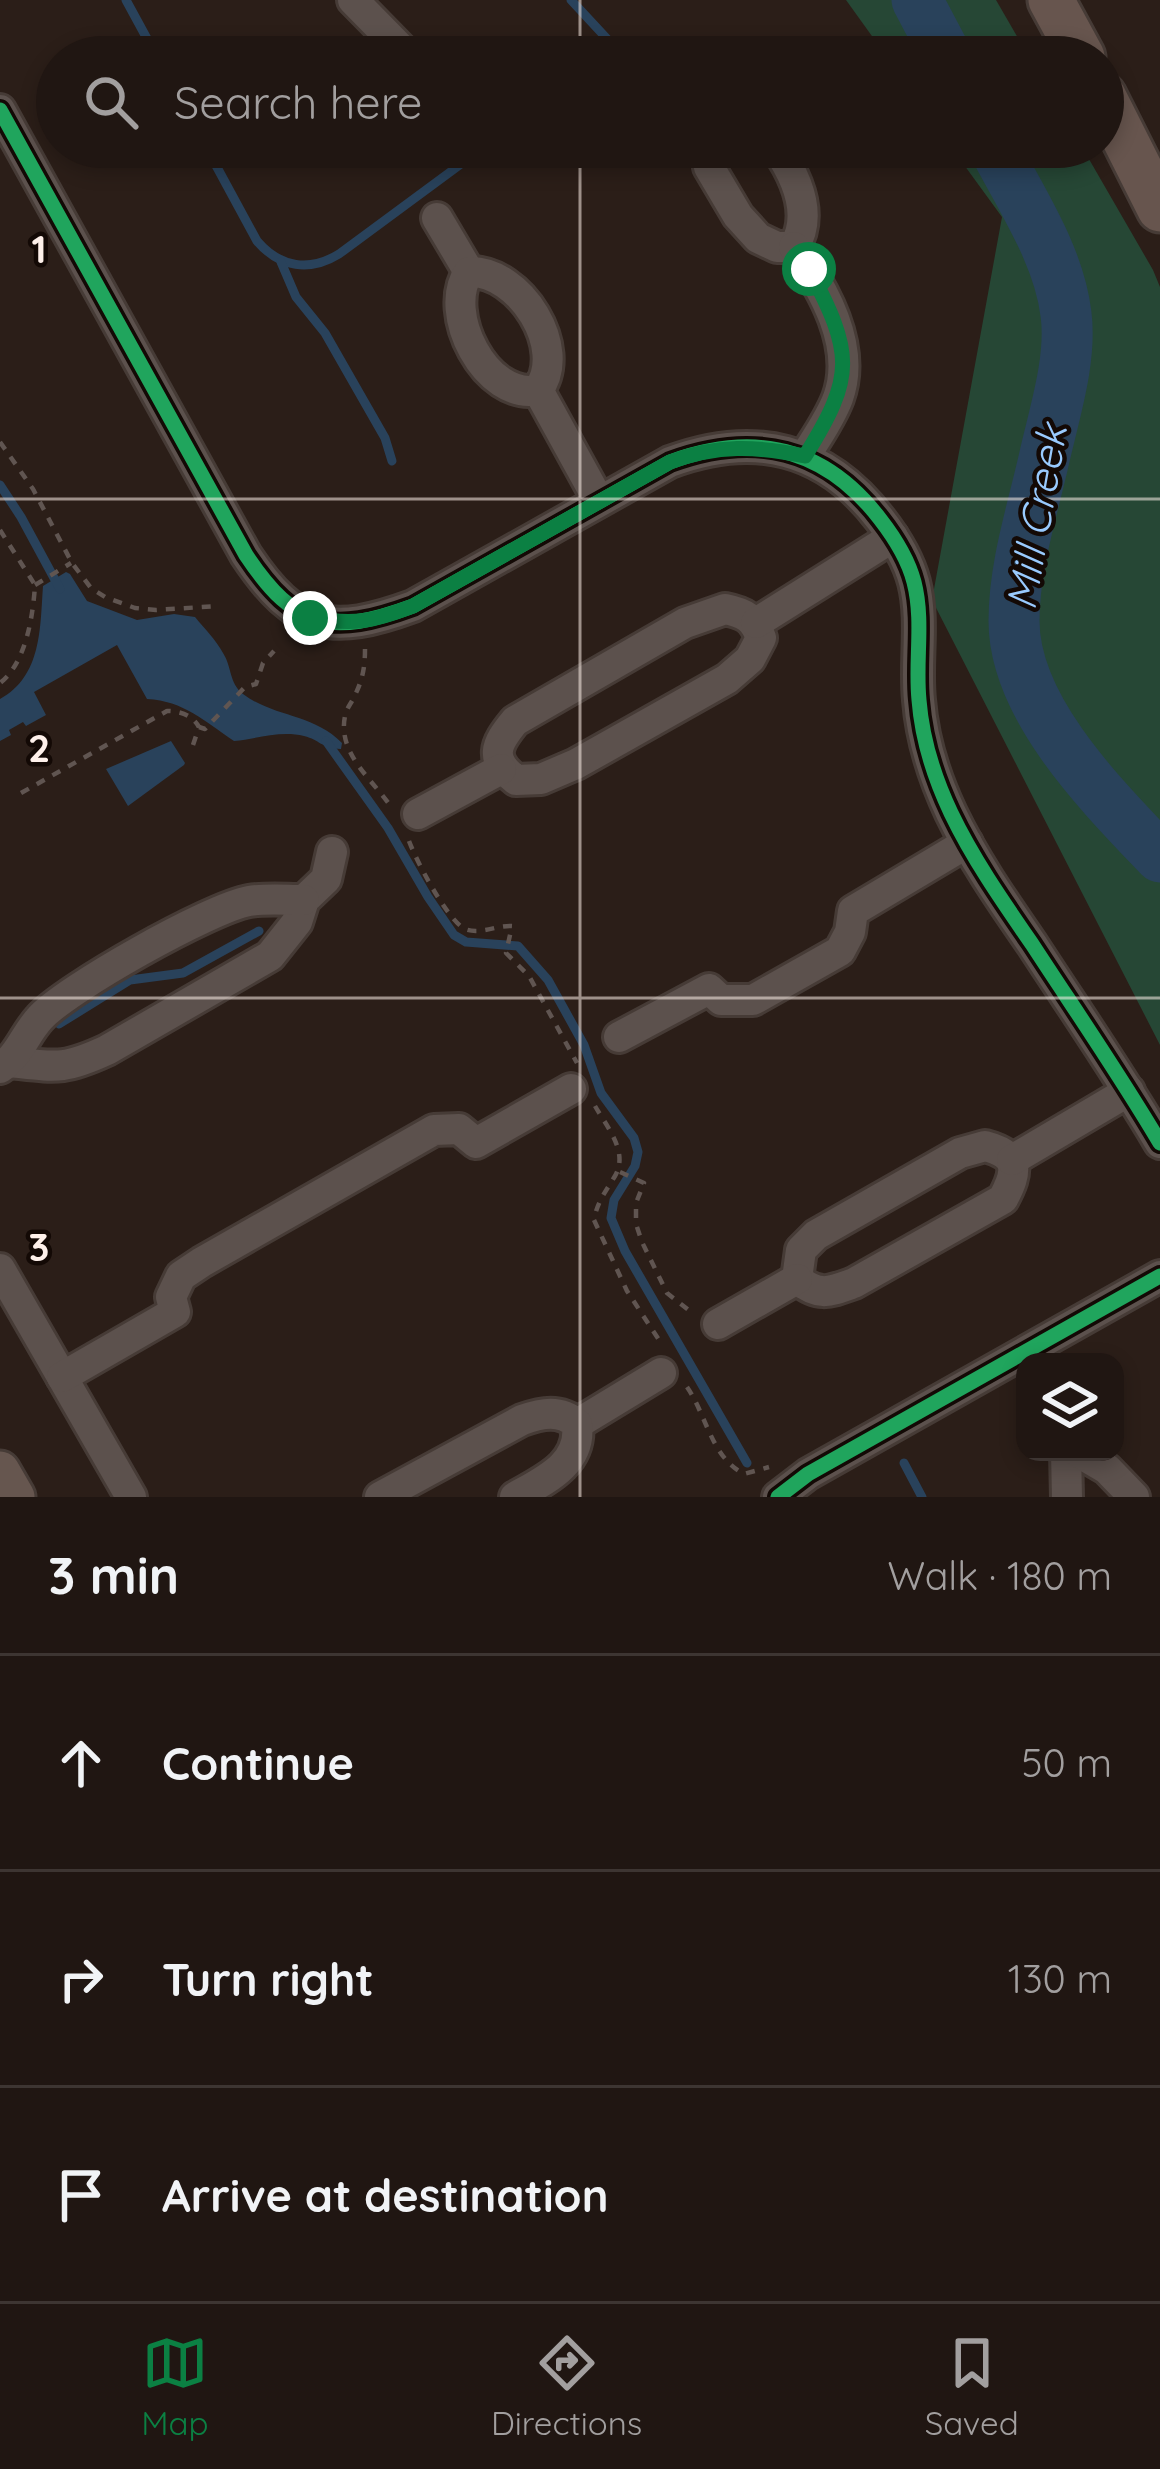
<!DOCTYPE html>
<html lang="en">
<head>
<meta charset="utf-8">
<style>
  body { margin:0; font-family:Quicksand,sans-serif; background:#2d2320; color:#f1f3f6 }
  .controls { position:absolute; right:36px; bottom:36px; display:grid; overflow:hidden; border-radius:24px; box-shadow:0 6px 18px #0003 }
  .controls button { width:108px; height:108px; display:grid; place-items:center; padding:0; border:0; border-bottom:3px solid #3d3532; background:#201612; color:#f1f3f6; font:60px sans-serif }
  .stop { position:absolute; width:36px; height:36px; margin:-27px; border:9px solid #0b8043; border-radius:50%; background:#fff }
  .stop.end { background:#0b8043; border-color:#fff; box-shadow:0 3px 12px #0008 }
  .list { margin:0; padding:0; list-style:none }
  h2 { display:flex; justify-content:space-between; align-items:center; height:156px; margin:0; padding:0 48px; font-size:51px }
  h2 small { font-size:39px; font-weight:400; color:#a29f9f }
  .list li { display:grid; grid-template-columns:78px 1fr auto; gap:36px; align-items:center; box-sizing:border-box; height:216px; padding:0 48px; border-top:3px solid #3d3532 }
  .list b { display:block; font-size:45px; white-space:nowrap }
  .list em { font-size:39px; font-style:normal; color:#a29f9f }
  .icon { flex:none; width:66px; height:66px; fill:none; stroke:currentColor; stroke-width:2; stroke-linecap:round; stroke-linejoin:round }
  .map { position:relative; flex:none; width:1160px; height:1497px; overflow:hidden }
  .search { position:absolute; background:#201612; box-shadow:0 6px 18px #0003; left:36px; right:36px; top:36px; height:132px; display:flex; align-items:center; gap:30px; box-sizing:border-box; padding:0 42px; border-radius:66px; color:#a29f9f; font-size:45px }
  .sheet { height:804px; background:#201612 }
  nav { display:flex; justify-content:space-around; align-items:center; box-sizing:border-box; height:168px; border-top:3px solid #3d3532; background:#201612; font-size:33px; color:#a29f9f }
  nav a { display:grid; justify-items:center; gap:6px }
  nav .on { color:#0b8043 }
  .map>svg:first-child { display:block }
  .green { fill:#264735 }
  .water { fill:#29425b }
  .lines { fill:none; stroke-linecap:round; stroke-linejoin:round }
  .stream { stroke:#29425b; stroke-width:9 }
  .river { stroke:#29425b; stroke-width:51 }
  .minor-casing { stroke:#463b36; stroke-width:36 }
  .major-casing { stroke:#463b36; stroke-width:45 }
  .highway-casing { stroke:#463b36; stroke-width:51 }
  .path { stroke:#605551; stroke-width:4.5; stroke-dasharray:9 9; stroke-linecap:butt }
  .minor { stroke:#5c514d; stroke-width:30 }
  .major { stroke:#66564f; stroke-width:39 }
  .highway { stroke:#67554e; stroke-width:45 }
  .cycleway-casing { stroke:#130905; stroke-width:22 }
  .cycleway { stroke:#20a55d; stroke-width:15 }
  .route { stroke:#0b8043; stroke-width:15 }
  .grid { fill:none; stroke:#fef0ea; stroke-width:3; stroke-opacity:0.55 }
  .labels { text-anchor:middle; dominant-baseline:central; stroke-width:9; stroke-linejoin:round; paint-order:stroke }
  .water-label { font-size:42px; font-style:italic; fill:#99cafe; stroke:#130905 }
  .grid-label { font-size:39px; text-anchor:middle; font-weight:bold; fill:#fef0ea; stroke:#130905; stroke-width:9; stroke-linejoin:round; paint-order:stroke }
</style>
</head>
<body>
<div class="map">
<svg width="1160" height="1497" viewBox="0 0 1160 1497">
  <rect width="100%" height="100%" fill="#2b1e18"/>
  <g class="green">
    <polygon points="846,0 996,0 1029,57 887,57"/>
    <polygon points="951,147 1082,147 1153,270 1160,287 1160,1045 932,600 1002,217"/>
  </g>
  <g class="water">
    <path d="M66 572 70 574 87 601 137 620 174 614 195 617C204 628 216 640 223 653 232 667 229 683 243 694 275 718 312 713 342 743L341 749C321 748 320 740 304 736 280 730 257 739 234 741 204 721 184 701 147 699L117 645 34 692 46 715 26 726 23 722 9 730 11 735 0 741V699C42 676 40 628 43 586Z"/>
    <polygon points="171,741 185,763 184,765 128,806 106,769"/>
  </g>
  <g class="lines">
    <g class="stream">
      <polyline points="126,0 157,57"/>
      <polyline points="571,0 610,42 613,48 604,57"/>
      <path d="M206 147 257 241C280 268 310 272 339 254L484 147"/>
      <polyline points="281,262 296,297 325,333 385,438 392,461"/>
      <polyline points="0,485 21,517 60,589"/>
      <polyline points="326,741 388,828 428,897 454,935 466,942 518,946 548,980 584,1045 601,1093 634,1138 638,1152 635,1166 614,1200 611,1218 625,1251 747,1463"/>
      <polyline points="59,1024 130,980 183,973 259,931"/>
      <polyline points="904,1463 922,1497"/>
    </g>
    <g class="river">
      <polyline points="917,0 947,57"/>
      <path d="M994 147C1021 199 1059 255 1066 314 1072 360 1054 414 1044 459 1032 512 1014 566 1014 621 1014 709 1103 797 1160 857"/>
    </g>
    <defs>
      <g id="minor">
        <polyline points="353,0 409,57"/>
        <path d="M0 110 246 555C296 630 331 636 413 606L670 462C754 431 825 447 880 519 894 537 908 559 914 582 924 621 915 661 919 700 922 739 934 777 951 813 973 859 1003 902 1032 944 1075 1010 1120 1075 1160 1143"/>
        <polyline points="706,147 709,167 738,216 758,238 777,247 794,247"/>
        <path d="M776 147C796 176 814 214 794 247"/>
        <polyline points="437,218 469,272"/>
        <path d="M794 247C823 288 857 346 838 398 830 419 817 437 805 456"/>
        <path d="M538 390C569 349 520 270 469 272 441 312 486 401 538 390L599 501"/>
        <path d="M725 609C745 613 754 618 761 638L750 659 727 679 576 764 541 779 516 780C489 759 495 745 515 721L685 623Z"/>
        <polyline points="756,623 893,537"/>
        <polyline points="418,814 501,769"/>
        <polyline points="619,1037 709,989 721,1000 753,1000 840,951 850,932 853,911 967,843"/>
        <path d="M10 1062C56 1067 64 1070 107 1050L270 956 297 922 304 900 326 879 332 852"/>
        <path d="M0 1068C19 1056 25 1034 40 1018 66 989 210 908 249 901 266 898 286 900 304 900"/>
        <path d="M985 1146C1020 1155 1018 1171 1003 1199L854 1283C829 1292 819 1297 797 1279L801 1250 816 1235 960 1153Z"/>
        <polyline points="1012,1160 1129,1091"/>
        <polyline points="0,1269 131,1497"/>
        <polyline points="718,1324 797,1279"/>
        <polyline points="62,1377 175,1312 171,1297 181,1276 202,1262 434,1130 459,1129 476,1143 571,1089"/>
        <polyline points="577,1424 661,1373"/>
        <polyline points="1066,1452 1067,1497"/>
        <polyline points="1078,1452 1107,1469 1134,1497"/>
        <path d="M380 1497 522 1420C542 1413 560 1409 577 1424 582 1464 545 1480 515 1497"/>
        <polyline points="778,1497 808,1474 1160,1276"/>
      </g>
      <polyline id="major" points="0,1471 15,1497"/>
      <g id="highway">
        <polyline points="1051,0 1082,57"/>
        <polyline points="1103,96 1160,209"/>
      </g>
    </defs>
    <use href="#minor" class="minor-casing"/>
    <use href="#major" class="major-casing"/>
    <use href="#highway" class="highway-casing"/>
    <g class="path">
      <polyline points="0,442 33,489 72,563 91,588 105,597 135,608 156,610 218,606"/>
      <path d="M0 530 35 585C33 616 26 663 0 683"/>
      <polyline points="35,585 71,563"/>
      <path d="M365 649C365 666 363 679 355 695 352 702 349 705 346 712 335 751 370 777 389 804"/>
      <polyline points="193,745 199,727 205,729 245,687 256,684 263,663 274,651"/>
      <path d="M21 793 167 711C180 711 192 715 199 727"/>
      <path d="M409 841C416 860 447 920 465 929 480 935 497 925 512 926L506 953 529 976 577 1063"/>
      <path d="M595 1106C607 1127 629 1152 615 1176 606 1191 597 1202 594 1220L627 1291 663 1346"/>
      <polyline points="620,1172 644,1183 636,1203 636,1224 642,1242 667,1293 691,1312"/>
      <path d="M687 1387C707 1416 711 1457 744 1474L769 1467"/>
    </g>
    <use href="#minor" class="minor"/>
    <use href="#major" class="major"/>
    <use href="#highway" class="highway"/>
    <defs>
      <g id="cycleway">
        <path d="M0 110 246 555C296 630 331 636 413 606L670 462C754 431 825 447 880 519 894 537 908 559 914 582 924 621 915 661 919 700 922 739 934 777 951 813 973 859 1003 902 1032 944 1075 1010 1120 1075 1160 1143"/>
        <polyline points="778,1497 808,1474 1160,1276"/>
      </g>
    </defs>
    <use href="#cycleway" class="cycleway-casing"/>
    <use href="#cycleway" class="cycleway"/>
  </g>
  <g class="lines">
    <path class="route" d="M310 618C355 625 371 622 413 606L670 462C718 444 756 446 805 456 856 375 853 353 809 269"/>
  </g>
  <path class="grid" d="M580 0V57M580 147V1497M0 499H1160M0 998H1160"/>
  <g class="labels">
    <g class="water-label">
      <text transform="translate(1036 517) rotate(-80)">Mill Creek</text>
    </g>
  </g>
  <g class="grid-label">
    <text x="39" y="263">1</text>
    <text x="39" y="762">2</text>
    <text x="39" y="1261">3</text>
  </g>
</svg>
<div class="controls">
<button><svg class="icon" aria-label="layers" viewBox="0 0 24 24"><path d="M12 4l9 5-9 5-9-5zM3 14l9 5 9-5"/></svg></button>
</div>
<div class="stop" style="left:809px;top:269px"></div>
<div class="stop end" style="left:310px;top:618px"></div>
<div class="search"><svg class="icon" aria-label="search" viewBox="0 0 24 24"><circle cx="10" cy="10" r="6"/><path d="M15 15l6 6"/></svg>Search here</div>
</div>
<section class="sheet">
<h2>3 min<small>Walk · 180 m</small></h2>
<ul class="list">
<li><svg class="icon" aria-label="ahead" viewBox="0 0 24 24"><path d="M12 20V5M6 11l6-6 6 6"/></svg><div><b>Continue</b></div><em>50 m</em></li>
<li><svg class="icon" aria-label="right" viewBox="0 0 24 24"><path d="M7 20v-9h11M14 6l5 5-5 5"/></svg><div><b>Turn right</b></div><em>130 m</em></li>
<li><svg class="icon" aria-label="arrive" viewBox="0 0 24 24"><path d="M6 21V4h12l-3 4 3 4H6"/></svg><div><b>Arrive at destination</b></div></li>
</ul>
</section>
<nav>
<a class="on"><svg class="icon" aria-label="map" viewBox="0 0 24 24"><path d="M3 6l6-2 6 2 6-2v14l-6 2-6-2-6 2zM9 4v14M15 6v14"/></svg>Map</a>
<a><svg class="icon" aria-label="directions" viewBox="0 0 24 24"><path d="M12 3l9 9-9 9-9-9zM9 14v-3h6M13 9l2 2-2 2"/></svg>Directions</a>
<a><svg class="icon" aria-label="saved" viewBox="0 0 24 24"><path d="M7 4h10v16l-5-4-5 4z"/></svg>Saved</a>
</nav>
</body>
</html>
